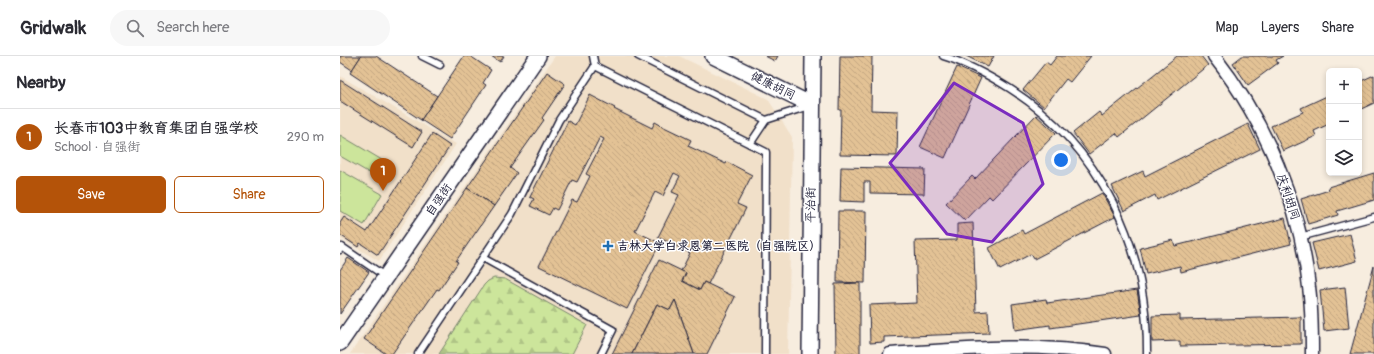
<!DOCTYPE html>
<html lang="en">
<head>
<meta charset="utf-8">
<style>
  body { margin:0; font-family:Pangolin,"LXGW WenKai TC",sans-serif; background:#f7f7f7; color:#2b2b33 }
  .controls { position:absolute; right:12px; top:12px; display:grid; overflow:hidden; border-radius:6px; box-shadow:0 2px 6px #0003 }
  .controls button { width:36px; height:36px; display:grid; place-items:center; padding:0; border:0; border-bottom:1px solid #e1e1e2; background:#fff; color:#2b2b33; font:20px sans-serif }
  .you { position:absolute; left:721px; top:104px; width:14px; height:14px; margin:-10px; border:3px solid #fff; border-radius:50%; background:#1a73e8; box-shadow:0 0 0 6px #1a73e833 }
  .badge { display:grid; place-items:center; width:26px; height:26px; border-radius:50%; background:#b45309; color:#fff; font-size:13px; font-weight:700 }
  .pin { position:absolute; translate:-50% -33px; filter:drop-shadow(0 1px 2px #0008) }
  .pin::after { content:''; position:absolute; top:21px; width:14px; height:12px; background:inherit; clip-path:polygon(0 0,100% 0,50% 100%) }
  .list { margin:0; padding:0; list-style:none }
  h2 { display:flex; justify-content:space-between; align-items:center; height:52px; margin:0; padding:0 16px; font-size:17px }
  h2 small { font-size:13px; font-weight:400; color:#7c7c81 }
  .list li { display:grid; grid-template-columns:26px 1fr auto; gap:12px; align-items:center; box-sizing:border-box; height:56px; padding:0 16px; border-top:1px solid #e1e1e2 }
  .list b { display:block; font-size:15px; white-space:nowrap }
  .list p { margin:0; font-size:13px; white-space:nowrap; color:#7c7c81 }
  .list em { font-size:13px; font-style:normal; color:#7c7c81 }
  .actions { display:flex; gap:8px; padding:12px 16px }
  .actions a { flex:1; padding:9px 0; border:1px solid #b45309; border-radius:6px; text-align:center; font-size:14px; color:#b45309 }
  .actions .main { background:#b45309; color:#fff }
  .icon { flex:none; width:22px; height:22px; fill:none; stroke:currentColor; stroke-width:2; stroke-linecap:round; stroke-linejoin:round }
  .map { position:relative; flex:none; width:1034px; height:298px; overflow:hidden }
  header { display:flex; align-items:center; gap:24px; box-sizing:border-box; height:56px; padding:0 20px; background:#fff; border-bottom:1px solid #e1e1e2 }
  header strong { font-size:19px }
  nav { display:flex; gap:22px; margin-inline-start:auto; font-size:14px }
  .search { width:280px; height:36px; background:#f7f7f7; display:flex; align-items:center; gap:10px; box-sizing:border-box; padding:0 14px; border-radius:22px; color:#7c7c81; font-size:15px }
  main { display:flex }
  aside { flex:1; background:#fff }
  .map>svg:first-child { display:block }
  .built { fill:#f1e0c9 }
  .green { fill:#cce59b; stroke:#77846b }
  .forest { fill:url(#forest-firs); stroke:#77846b }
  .building { fill:url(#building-back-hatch); stroke:#22223b }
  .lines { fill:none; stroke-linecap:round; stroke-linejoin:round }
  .service-casing { stroke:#22223b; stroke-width:9 }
  .minor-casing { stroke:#22223b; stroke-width:15 }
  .tertiary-casing { stroke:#22223b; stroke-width:18 }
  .service { stroke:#fff; stroke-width:6 }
  .minor { stroke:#fff; stroke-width:12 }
  .tertiary { stroke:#fff; stroke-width:15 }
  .marked { fill:#7b2cbf; fill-opacity:0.2; stroke:#7b2cbf; stroke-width:3; stroke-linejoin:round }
  .poi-dot { fill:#1f6fb2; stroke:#fff; stroke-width:1.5 }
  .labels { text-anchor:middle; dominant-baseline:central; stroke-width:3; stroke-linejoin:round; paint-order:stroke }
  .street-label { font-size:12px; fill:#22223b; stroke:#fff }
  .poi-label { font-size:12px; font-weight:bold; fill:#22223b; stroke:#fff; text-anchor:start }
</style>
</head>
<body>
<header>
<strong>Gridwalk</strong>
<div class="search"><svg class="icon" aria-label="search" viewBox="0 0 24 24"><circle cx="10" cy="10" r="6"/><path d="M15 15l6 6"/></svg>Search here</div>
<nav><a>Map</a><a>Layers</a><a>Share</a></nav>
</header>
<main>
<aside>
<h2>Nearby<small></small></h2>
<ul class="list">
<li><span class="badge">1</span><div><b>长春市103中教育集团自强学校</b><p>School · 自强街</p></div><em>290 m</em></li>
</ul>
<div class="actions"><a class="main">Save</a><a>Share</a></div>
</aside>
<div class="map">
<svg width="1034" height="298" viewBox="0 0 1034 298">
  <defs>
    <pattern id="forest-firs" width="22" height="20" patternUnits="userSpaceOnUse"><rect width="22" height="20" fill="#cce59b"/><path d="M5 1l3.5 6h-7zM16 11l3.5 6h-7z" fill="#afc486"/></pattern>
    <pattern id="building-back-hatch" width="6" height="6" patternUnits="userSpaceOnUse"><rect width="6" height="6" fill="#e3c295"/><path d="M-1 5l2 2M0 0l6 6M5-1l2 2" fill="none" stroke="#c2a681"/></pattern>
  </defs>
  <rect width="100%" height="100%" fill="#f7eddf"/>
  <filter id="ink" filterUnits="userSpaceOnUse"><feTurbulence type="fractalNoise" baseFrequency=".025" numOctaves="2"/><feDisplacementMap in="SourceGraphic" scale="8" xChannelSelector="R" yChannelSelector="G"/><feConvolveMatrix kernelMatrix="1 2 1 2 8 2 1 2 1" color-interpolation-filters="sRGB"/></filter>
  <g filter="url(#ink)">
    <g class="built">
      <polygon points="215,0 339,0 428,43 452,81 448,298 10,298"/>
      <polygon points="0,20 116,88 39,205 0,182"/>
    </g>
    <g class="green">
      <polygon points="0,79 47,107 38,122 0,100"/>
      <polygon points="0,114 42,138 24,169 0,155"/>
    </g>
    <polygon class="forest" points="154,222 165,223 247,269 232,298 99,298 144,229 148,225"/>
    <g class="building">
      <polygon points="0,0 21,0 12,14 0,6"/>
      <polygon points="21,0 36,0 97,40 81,64 10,17"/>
      <polygon points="124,0 130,0 151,14 143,27 146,29 110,83 81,64"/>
      <polygon points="151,0 164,0 160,6"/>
      <polygon points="425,0 438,0 435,5"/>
      <polygon points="500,0 532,0 531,54 558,55 557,100 500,99 501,54 499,54"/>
      <polygon points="626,0 654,0 648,11"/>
      <polygon points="717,0 751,0 730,26 726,23 704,51 683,34 706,6 710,9"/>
      <polygon points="837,0 861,0 868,9 779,81 776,77 749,98 733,77 759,56 762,60"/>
      <polygon points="902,0 943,0 936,4 938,7 908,29 893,7"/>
      <polygon points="617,11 641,22 605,102 580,91"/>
      <polygon points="207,16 225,28 202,62 204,64 170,112 177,117 154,150 127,132"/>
      <polygon points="1034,19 1034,47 1019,54 1019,26"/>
      <polygon points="0,24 82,76 73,91 0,45"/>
      <polygon points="250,39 275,52 274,53 312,72 315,66 324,71 351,84 348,90 386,108 387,106 412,119 397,148 406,152 368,228 364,226 360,234 342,225 346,217 341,215 350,197 318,181 339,139 332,136 340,120 334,117 323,140 315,136 295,175 320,187 287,253 199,210 232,144 237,146 250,120 246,118 264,83 260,81 237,126 232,124 217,154 213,152 209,159 190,150 194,143 190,141 228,65 235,69"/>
      <polygon points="989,39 989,68 974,75 976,80 943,95 931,70 963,56 961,52"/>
      <polygon points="696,59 716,77 652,143 649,140 625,165 606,147 632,120 635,123"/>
      <polygon points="908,68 920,93 817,144 815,139 784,155 772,130 803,115 805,120"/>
      <polygon points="92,78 110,90 38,199 20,187 18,191 0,179 0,167 4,161 27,176"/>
      <polygon points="501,111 585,113 584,138 530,137 530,126 524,126 524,146 500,145"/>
      <polygon points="1034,117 1034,144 997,155 998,159 968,168 961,143 989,134 988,131"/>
      <polygon points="127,132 154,150 116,205 118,206 99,234 97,233 52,298 46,298 24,283"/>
      <polygon points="762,137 775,161 694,203 691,198 660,214 649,192 682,174 684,178"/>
      <polygon points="498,155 526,155 525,227 497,226"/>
      <polygon points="945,162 951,188 841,216 840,210 806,218 800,192 833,184 835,190"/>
      <polygon points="633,167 636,256 648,255 649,277 544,281 544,286 530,287 529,249 577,247 575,185 617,184 617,168"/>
      <polygon points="1010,178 1017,205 979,215 972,187"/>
      <polygon points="8,202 29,216 0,258 0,214"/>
      <polygon points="319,204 346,217 342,225 360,234 364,226 395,241 367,298 354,298 335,244 330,254 317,248 292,298 272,298"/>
      <polygon points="1034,210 1034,298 1010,298"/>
      <polygon points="520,227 520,298 496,298 495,228"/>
      <polygon points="1005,231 1009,272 984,275 980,234"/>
      <polygon points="797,234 801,259 710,272 710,269 675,274 672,248 706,243 707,247"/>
      <polygon points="335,244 354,298 292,298 317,248 330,254"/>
      <polygon points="840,259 840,264 961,261 961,288 840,290 840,285 812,286 812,260"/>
    </g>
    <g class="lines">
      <defs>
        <g id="service">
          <polyline points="82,0 100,9"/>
          <polyline points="253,0 255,10"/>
          <polyline points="298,0 426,64"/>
          <path d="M603 0C626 7 648 19 669 32 761 91 808 190 807 298"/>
          <polyline points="410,88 426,64 469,50"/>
          <polyline points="960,181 1034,161"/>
          <polyline points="0,194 2,191 46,221"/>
          <polyline points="143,202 273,274 261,298"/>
          <polyline points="78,298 172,158 219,64 255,10 426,96 425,298"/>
        </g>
        <g id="minor">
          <path d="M874 0C926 66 960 148 969 231 972 253 972 276 972 298"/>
          <path d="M550 298C622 293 694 286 765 298"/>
        </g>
        <g id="tertiary">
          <polyline points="373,0 472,49"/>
          <polyline points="0,287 198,0"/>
          <polyline points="470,298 473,0"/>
        </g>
      </defs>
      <use href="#service" class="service-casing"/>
      <use href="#minor" class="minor-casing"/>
      <use href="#tertiary" class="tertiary-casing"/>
      <use href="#service" class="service"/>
      <use href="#minor" class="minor"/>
      <use href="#tertiary" class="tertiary"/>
    </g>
  </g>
  <path class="marked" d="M614 27 683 67 703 128 652 186 607 178 550 107 577 75Z"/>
  <path class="poi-dot" d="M266 184h4v4h4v4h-4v4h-4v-4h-4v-4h4z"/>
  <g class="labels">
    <g class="street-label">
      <text transform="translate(433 30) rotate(26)">健康胡同</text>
      <text transform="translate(948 141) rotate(72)">庆利胡同</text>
      <text transform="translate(99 144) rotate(-55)">自强街</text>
      <text transform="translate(471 149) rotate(-89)">平治街</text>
    </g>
    <g class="poi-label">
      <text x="277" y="190">吉林大学白求恩第二医院（自强院区）</text>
    </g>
  </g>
</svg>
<div class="controls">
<button>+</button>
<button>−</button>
<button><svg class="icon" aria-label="layers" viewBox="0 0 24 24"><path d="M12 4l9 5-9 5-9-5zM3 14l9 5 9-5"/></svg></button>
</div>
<div class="you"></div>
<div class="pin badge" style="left:43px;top:135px">1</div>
</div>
</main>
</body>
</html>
